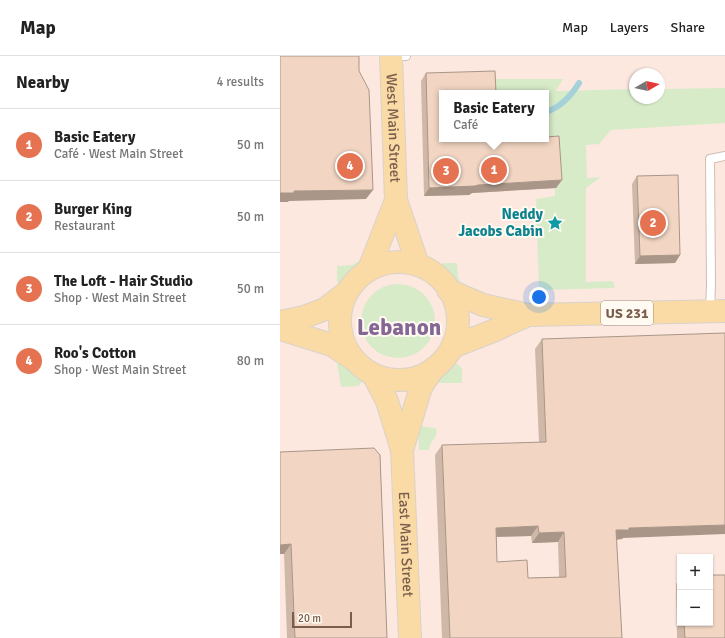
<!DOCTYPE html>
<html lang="en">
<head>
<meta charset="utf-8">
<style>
  body { margin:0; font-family:Signika,sans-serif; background:#f2f2f2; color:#222 }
  .controls { position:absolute; right:12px; bottom:12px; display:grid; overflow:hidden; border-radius:0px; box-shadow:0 1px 3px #0004 }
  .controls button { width:36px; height:36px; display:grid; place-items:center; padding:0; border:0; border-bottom:1px solid #e0e0e0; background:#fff; color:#222; font:20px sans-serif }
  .compass { position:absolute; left:349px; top:12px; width:36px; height:36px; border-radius:50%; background:#fff; box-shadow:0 1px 3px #0004; rotate:81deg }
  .scale { position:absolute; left:12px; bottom:10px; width:60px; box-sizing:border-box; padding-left:4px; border:2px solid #795d4d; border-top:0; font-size:11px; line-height:14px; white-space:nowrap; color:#795d4d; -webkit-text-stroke:3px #fffaf2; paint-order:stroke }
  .you { position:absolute; left:259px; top:241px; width:14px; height:14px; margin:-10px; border:3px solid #fff; border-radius:50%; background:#1a73e8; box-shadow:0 0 0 6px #1a73e833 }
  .badge { display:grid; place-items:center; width:26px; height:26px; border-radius:50%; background:#e57352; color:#fff; font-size:13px; font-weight:700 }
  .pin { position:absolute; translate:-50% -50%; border:2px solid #fff; box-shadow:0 1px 4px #0006 }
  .popup { position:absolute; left:159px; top:34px; width:110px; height:52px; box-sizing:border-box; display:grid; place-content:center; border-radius:0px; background:#fff; filter:drop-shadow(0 1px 3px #0005); font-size:13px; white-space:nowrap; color:#767676 }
  .popup b { font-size:15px; color:#222 }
  .popup::after { content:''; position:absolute; left:50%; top:100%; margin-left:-8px; border:8px solid transparent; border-top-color:#fff }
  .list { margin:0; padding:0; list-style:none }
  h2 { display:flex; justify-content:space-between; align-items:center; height:52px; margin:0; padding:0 16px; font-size:17px }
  h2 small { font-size:13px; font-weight:400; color:#767676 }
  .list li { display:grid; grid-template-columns:26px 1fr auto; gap:12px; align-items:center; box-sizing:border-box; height:72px; padding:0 16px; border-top:1px solid #e0e0e0 }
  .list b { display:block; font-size:15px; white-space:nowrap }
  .list p { margin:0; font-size:13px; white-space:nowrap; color:#767676 }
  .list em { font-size:13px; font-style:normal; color:#767676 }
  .map { position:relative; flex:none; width:445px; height:582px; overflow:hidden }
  header { display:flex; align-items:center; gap:24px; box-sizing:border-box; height:56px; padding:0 20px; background:#fff; border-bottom:1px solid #e0e0e0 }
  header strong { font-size:19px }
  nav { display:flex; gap:22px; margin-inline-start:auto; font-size:14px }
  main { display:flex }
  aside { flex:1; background:#fff }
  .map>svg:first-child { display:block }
  .commercial { fill:#fde8e0; fill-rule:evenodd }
  .grass { fill:#d7ebc9 }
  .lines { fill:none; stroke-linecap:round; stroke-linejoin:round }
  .stream { stroke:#a5d1d9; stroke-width:6 }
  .lane-casing { stroke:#d0beb0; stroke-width:10 }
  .primary-casing { stroke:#d9d2cd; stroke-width:24 }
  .lane { stroke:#fff; stroke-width:8 }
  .primary { stroke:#fadba5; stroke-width:22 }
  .wall { fill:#d0b8a8; fill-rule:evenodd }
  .shaded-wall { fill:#a99688 }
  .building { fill:#f2d6c3; stroke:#a99688; fill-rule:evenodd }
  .labels { text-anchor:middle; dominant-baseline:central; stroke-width:4; stroke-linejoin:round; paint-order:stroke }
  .shield { fill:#fffaf2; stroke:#a18c7e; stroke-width:1 }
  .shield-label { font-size:14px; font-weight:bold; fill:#795d4d }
  .street-label { font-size:15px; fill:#795d4d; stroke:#fffaf2 }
  .culture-label { font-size:15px; font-weight:bold; fill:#0d838f; stroke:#fffaf2; text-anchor:end }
  .town-label { font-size:23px; font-weight:bold; fill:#856694; stroke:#fffaf2 }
</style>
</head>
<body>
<header>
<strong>Map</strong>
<nav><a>Map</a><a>Layers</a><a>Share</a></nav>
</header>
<main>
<aside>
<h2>Nearby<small>4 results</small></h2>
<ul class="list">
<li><span class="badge">1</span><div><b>Basic Eatery</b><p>Café · West Main Street</p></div><em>50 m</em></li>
<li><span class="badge">2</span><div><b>Burger King</b><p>Restaurant</p></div><em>50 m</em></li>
<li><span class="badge">3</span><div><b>The Loft - Hair Studio</b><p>Shop · West Main Street</p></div><em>50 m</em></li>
<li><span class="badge">4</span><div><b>Roo's Cotton</b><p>Shop · West Main Street</p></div><em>80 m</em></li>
</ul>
</aside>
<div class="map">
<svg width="445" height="582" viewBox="0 0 445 582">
  <rect width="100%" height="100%" fill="#fdf6eb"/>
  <path class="commercial" d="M0 0H445V582H0ZM355 18H379V42H355ZM162 37H266V83H162ZM400 501H430V567H400Z"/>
  <g class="grass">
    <polygon points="210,23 283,23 276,35 355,33 355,42 379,42 379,33 445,32 445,67 331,74 319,88 306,89 307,122 321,121 306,132 306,226 333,225 335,232 259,234 256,143 275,140 273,89 266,83 266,37 210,37"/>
    <polygon points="79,205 80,207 60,228 57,225 57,210 72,209"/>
    <polygon points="163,207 177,207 178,221 182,230 180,231 161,211 161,209"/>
    <circle cx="118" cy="265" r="37"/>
    <polygon points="61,305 71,317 82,325 79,330 61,331 57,307"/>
    <polygon points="175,306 182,312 182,327 156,327"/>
    <path d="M140 368 145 371 156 372C159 382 149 385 149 394H139L138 372Z"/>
  </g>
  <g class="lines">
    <path class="stream" d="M266 56C281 51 291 40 299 27"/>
    <defs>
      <g id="lane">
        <polyline points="112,0 126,0"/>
        <polyline points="430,254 431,229 430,103 445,100"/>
      </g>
      <g id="primary">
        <path id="s1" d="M111 0 116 144 138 209"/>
        <circle cx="119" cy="265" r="59"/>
        <polyline points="89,213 116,144"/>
        <polyline points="168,234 203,249 248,259 445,255"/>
        <polyline points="0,266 24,261 45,253 67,236"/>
        <polyline points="0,273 52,289 73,303"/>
        <polyline points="172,291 213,275 248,259"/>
        <path id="s2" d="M93 318 107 345 122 394 130 582"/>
        <polyline points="122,394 141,331 153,313"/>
      </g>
    </defs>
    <use href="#lane" class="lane-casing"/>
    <use href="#primary" class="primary-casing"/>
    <use href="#lane" class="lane"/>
    <use href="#primary" class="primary"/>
  </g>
  <g class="wall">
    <polygon points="146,17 218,84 282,124 276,132 192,137 189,139 144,140 141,25"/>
    <polygon points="357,120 400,199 395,207 355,208 352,128"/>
    <path d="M262 283 343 482 342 483 336 484 342 582H162L155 399 162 389 259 387 255 293ZM251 480 252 487 278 486 279 521 248 522 217 506 216 481Z"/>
    <polygon points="100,399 107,582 7,582 4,498 0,498"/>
    <polygon points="400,522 400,567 430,567 445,582 397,582 396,528"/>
  </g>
  <g class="shaded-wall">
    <polygon points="282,124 276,132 192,137 189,139 144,140 149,132"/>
    <polygon points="93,134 86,143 9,145 8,146 0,146 0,137 14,135"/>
    <polygon points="400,199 395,207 355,208 360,200"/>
    <polygon points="445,469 445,478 343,482 342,483 329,484 336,474 349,472"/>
    <polygon points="258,470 251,480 209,481 216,472"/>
    <polygon points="284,476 278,486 252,487 259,477"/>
    <polygon points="11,488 4,498 0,498 0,489"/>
  </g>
  <g class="building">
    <polygon points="0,0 79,0 79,15 89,34 93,134 14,135 14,137 0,137"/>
    <polygon points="215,15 216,37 162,37 162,83 218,83 218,84 231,83 266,83 266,81 279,80 282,124 198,129 195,130 149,132 146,17"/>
    <polygon points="398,119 400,199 360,200 357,120"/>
    <path d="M445 277V469L349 472V474H336L342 582H170L162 389 266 386 262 283ZM258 470 259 477 284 476 286 521 248 522 247 504 217 506 216 472Z"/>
    <polygon points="94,392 100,399 107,582 15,582 11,488 0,489 0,396"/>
    <polygon points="430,519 445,519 445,582 405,582 404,567 430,567"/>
  </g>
  <defs>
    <symbol id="sight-bare" viewBox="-9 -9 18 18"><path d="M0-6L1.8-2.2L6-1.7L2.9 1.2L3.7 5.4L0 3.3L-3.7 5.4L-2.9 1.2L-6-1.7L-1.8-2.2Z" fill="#0f9aa8" stroke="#fffaf2" stroke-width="2.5" paint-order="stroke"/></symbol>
  </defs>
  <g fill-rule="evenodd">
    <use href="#sight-bare" x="264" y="156" width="22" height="22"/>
  </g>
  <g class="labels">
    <rect class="shield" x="321" y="245" width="52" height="24" rx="3"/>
    <g class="shield-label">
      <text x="347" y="257">US 231</text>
    </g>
    <g class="street-label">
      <text stroke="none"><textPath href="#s1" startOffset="72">West Main Street</textPath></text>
      <text stroke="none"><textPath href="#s2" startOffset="176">East Main Street</textPath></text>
    </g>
    <g class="culture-label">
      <text x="263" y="158">Neddy<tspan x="263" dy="17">Jacobs Cabin</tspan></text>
    </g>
    <g class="town-label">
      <text x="119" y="271">Lebanon</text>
    </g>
  </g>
</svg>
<div class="controls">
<button>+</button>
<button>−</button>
</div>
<svg class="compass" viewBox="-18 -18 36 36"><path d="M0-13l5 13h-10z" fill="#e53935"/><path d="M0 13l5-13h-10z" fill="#767676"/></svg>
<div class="scale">20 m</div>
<div class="you"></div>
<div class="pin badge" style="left:214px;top:114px">1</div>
<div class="popup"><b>Basic Eatery</b>Café</div>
<div class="pin badge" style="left:373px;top:167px">2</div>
<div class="pin badge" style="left:166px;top:115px">3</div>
<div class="pin badge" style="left:70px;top:110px">4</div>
</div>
</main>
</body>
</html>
